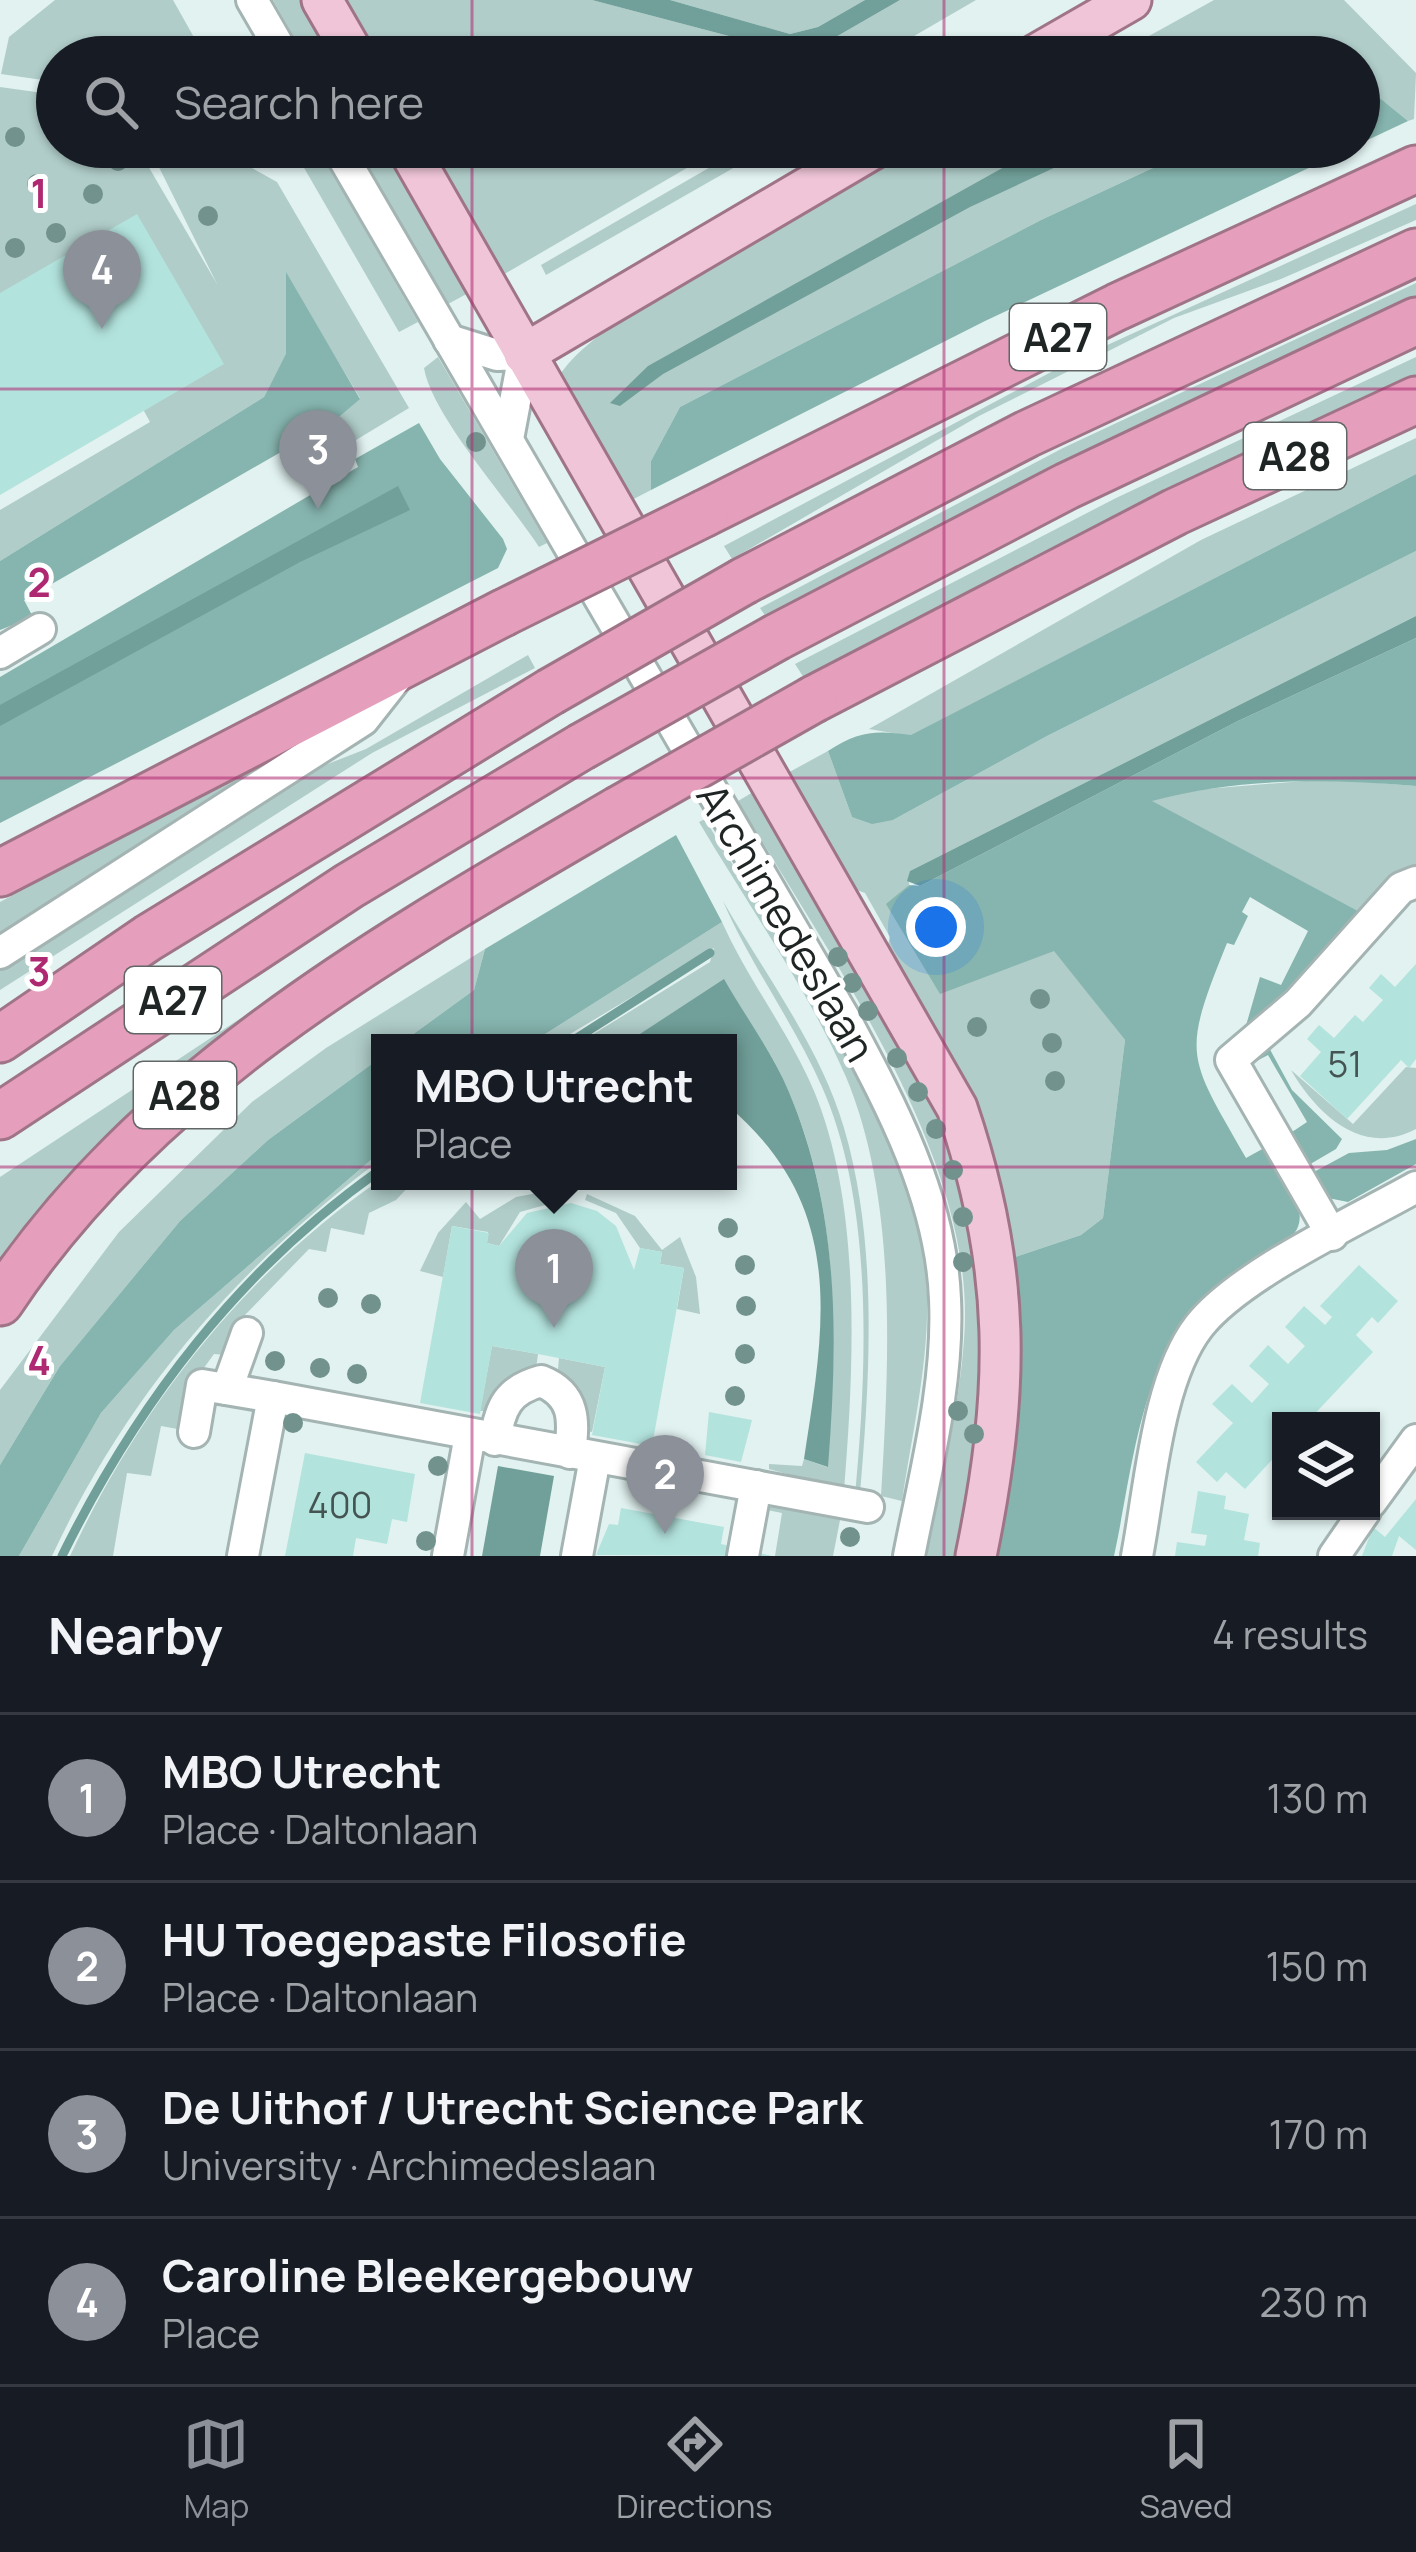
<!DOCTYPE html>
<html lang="en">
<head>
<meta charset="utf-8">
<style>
  body { margin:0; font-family:Manrope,sans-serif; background:#20242c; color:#f1f3f6 }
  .controls { position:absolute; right:36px; bottom:36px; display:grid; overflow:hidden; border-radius:0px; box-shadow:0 3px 9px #0004 }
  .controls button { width:108px; height:108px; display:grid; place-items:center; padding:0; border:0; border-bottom:3px solid #363941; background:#171b24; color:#f1f3f6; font:60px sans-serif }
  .you { position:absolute; left:936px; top:927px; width:42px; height:42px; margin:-30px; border:9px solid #fff; border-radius:50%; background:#1a73e8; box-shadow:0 0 0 18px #1a73e833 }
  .badge { display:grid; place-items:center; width:78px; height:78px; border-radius:50%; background:#8c9099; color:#fff; font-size:39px; font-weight:700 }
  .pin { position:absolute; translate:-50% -99px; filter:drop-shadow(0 3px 6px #0008) }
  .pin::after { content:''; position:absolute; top:63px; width:42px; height:36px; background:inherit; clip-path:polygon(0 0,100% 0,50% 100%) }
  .popup { position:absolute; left:371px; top:1034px; width:366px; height:156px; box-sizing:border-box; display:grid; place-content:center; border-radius:0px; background:#171b24; filter:drop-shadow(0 3px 9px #0005); font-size:39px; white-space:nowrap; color:#9ea1a6 }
  .popup b { font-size:45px; color:#f1f3f6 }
  .popup::after { content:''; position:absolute; left:50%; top:100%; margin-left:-24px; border:24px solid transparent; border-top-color:#171b24 }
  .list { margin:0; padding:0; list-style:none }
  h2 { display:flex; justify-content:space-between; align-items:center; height:156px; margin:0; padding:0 48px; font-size:51px }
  h2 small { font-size:39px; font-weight:400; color:#9ea1a6 }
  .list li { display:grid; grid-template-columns:78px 1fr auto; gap:36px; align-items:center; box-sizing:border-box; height:168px; padding:0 48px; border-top:3px solid #363941 }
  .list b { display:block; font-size:45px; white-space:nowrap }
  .list p { margin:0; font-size:39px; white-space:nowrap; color:#9ea1a6 }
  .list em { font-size:39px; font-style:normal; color:#9ea1a6 }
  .icon { flex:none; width:66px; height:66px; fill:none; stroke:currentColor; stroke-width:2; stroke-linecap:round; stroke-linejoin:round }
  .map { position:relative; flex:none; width:1416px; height:1556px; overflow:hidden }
  .search { position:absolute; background:#171b24; box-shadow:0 3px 9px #0004; left:36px; right:36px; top:36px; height:132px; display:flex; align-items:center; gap:30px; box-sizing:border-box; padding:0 42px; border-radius:66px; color:#9ea1a6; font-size:45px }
  .sheet { height:828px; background:#171b24 }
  nav { display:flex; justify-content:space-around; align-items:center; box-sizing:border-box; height:168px; border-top:3px solid #363941; background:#171b24; font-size:33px; color:#9ea1a6 }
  nav a { display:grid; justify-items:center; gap:6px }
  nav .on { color:#8c9099 }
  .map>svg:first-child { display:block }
  .green { fill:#b0cdc9 }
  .forest { fill:#86b4ae }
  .water { fill:#719f99 }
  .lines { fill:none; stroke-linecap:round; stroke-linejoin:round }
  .stream { stroke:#719f99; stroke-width:9 }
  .building { fill:#b3e3dd }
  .minor-casing { stroke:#a4b4b2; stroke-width:36 }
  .major-casing { stroke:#a07487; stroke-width:45 }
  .highway-casing { stroke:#a07487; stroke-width:51 }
  .minor { stroke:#fff; stroke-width:30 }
  .major { stroke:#efc5d7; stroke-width:39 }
  .highway { stroke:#e59ebc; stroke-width:45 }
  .highway-bridge-casing { stroke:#a07487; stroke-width:51; stroke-linecap:butt }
  .highway-bridge { stroke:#e59ebc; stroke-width:45 }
  .tree { fill:#72928e }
  .grid { fill:none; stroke:#ae2971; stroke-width:3; stroke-opacity:0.55 }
  .labels { text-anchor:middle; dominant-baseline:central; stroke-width:10; stroke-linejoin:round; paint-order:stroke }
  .number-label { font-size:36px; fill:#445452 }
  .shield { fill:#fff; stroke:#626666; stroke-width:3 }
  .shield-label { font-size:39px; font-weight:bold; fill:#1f2524 }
  .street-label { font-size:42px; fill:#1f2524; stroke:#fff }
  .grid-label { font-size:39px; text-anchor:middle; font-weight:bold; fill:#ae2971; stroke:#fff; stroke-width:10; stroke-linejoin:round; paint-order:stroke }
</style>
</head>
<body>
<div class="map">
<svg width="1416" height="1556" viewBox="0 0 1416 1556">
  <rect width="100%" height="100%" fill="#e1f2f0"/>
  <g class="green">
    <polygon points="55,0 173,0 205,57 57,57 57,82 1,74 9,37"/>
    <polygon points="273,0 302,0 335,57 305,57"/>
    <polygon points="342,0 592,0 794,53 815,49 900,0 976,0 878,57 375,57"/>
    <polygon points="670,0 865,0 818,27 790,34"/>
    <polygon points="1214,0 1344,0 1416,73 1414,119 1408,121 1359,81 1359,57 1111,57"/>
    <polygon points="0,87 57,95 57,147 137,147 217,284 149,147 214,147 277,182 409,408 346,446 333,422 360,398 286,275 286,355 264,397 0,561 0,510 150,422 144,411 0,293"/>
    <polygon points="292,147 317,147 418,322 399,332"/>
    <polygon points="357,147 388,147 472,291 448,304"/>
    <polygon points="427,147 723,147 501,276"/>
    <polygon points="745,147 770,147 546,275 541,265"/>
    <path d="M908 147H1198L1041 220 680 407 651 461V490L626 503 559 377C590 318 838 188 908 147Z"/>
    <polygon points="1416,204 1416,220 1281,279 1174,318 979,416 732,559 724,546 1068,363"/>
    <polygon points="1416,283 1416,297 1068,460 766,617 760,608 1063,448"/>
    <path d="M438 357 547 543 539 547C510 502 432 416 424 368Z"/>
    <polygon points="1416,357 1416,377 1126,515 804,678 795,664 1116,498"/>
    <polygon points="1416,438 1416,474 910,736 869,729 1201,540"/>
    <polygon points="1416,551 1416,616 910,871 909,885 887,904 1054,950 1125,1040 1103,1218 1081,1235 1015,1257 995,1168 886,952 890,937 865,893 849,887 784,775 828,751 852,817 893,820 1047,736"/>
    <polygon points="528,655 535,668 372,753 0,990 0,968 240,808 297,776 366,749"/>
    <polygon points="288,748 292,754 0,936 0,902"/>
    <polygon points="1330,779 1416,786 1416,869 1360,912 1150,801 1192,790"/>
    <path d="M760 788 931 1089 968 1187 987 1364 962 1556H927C940 1485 959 1412 964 1340 979 1158 826 953 738 801Z"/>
    <path d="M705 819C777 941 909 1127 925 1266 934 1342 913 1426 902 1501L881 1496C889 1364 898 1201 846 1077 808 989 748 905 699 822Z"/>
    <path d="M723 901C764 973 821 1048 844 1128 878 1243 870 1376 860 1493L855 1495C867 1370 874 1204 822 1087 794 1023 751 966 723 901Z"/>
    <path d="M722 922C748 980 789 1032 814 1091 862 1206 854 1367 844 1490L769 1469V1464L802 1466 804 1459 827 1467C835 1334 842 1218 789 1092 773 1053 745 1016 724 980L626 1043H579L710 962 714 948 555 1043H531Z"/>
    <polygon points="485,949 474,990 401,1043 380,1043 380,1058 268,1140 180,1221 60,1366 0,1465 0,1390 119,1232 252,1102 326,1048"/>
    <polygon points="244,1016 127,1124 0,1268 0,1177"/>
    <path d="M1406 1067 1416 1068V1129C1363 1157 1318 1116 1291 1070L1353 1124Z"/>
    <path d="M380 1152V1160C238 1266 127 1395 52 1556H19L101 1413 174 1330Z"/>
    <path d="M380 1180 414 1181 396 1200 369 1213 364 1235 331 1228 326 1252 309 1249 245 1315 226 1355 214 1354 201 1372 183 1430 161 1426 151 1476 127 1473 113 1556H70C140 1406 244 1274 380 1180Z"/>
    <polygon points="548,1191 571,1192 570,1198 520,1212 499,1246 487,1243 488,1232 452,1226 443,1277 420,1271 438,1233 466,1202 480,1219 516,1197"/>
    <polygon points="587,1194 635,1216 662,1250 680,1237 696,1277 700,1314 677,1309 684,1268 660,1264 662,1252 640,1248 616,1213 585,1200"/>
    <polygon points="492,1346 538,1354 535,1376 492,1411 480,1411"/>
    <polygon points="559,1358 605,1367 592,1432 583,1430 557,1381"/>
    <polygon points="764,1504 841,1515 833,1556 775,1556 782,1513 762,1509"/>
  </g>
  <g class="forest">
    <polygon points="1359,81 1408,121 1359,144"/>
    <polygon points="1198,147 1353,147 985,321 651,490 651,461 680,407 1041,220"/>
    <polygon points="286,272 360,399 333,422 24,600 33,617 0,630 0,561 264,397 286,354"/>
    <polygon points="419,423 440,459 503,539 507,549 498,568 0,823 0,677 358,467 355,459"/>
    <path d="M1416 474V551L1047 736 893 820 872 824 852 817 828 751C859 731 875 730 911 735Z"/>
    <path d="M1416 638V786C1327 779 1239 777 1152 801L1360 912 1297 986 1245 1029 1260 977 1281 985 1308 931 1250 897 1242 912 1248 916 1234 945 1227 943C1181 1057 1187 1054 1246 1158L1266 1147C1278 1168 1309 1205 1297 1229 1289 1246 1228 1274 1209 1293 1139 1362 1134 1464 1114 1556H993C1009 1456 1028 1359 1015 1257L1081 1235 1103 1218 1125 1040 1054 951 940 994 886 904 909 885 920 886 1238 721Z"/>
    <polygon points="676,835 722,922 531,1043 401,1043 474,990 485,949"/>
    <polygon points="1266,1042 1292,1090 1342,1139 1336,1149 1307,1166 1289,1134 1307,1122 1268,1055 1249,1065 1248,1057"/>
    <polygon points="380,1058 380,1152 174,1330 101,1413 19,1556 0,1556 0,1465 60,1366 180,1221 268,1140"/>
    <polygon points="1416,1139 1416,1164 1348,1202 1328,1198 1312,1173 1349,1153 1387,1150"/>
  </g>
  <g class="water">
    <polygon points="592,0 670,0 790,34 818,27 865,0 900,0 815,49 794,53"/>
    <polygon points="1040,147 1099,147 970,207 663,374 620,406 610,403 648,366"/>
    <polygon points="398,486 410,510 300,562 0,726 0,705"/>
    <polygon points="1416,616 1416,638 1238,721 920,886 907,881 910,871"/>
    <path d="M724 979C745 1016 773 1053 789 1092 840 1214 838 1338 828 1467L804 1459C825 1323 847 1207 728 1106V1043H626Z"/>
    <polygon points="498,1466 554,1476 540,1556 482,1556"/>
  </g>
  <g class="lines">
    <g class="stream">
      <polyline points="569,1043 710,953"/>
      <path d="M62 1556C138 1402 239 1270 380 1170"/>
    </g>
  </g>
  <g class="building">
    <polygon points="137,214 224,364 0,495 0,293"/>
    <polygon points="1416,964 1416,1059 1409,1068 1401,1060 1347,1119 1300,1076 1321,1052 1307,1039 1319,1025 1334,1038 1355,1015 1363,1022 1383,1000 1369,988 1381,974 1395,987"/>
    <polygon points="571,1203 597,1211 616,1226 634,1270 640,1248 662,1252 660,1264 684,1268 652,1446 592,1435 605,1367 538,1354 492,1346 480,1414 420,1403 452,1226 489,1233 487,1243 499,1246 527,1213"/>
    <polygon points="1359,1265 1398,1301 1378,1323 1372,1317 1356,1335 1373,1352 1308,1421 1281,1421 1281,1450 1245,1489 1226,1472 1217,1482 1196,1462 1233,1423 1212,1404 1232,1384 1252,1403 1269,1384 1249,1366 1268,1345 1288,1364 1305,1346 1285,1327 1304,1306 1325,1325 1332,1317 1320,1306"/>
    <polygon points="709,1412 752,1420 741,1462 705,1455"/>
    <polygon points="305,1453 415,1474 407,1522 392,1519 387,1544 356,1538 353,1556 285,1556"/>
    <polygon points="1198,1491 1226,1496 1224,1509 1249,1514 1244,1540 1260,1543 1258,1556 1175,1556 1177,1542 1205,1546 1207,1535 1191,1533"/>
    <polygon points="1416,1499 1416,1550 1399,1536 1392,1556 1362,1556 1373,1527 1385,1537"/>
    <polygon points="621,1508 724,1527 721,1544 772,1556 596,1555 609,1524 618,1525"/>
  </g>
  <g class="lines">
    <defs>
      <g id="minor">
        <polyline points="252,0 285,57"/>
        <path d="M337 147 846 1021C892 1107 941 1199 945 1299 949 1384 925 1473 909 1556"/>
        <polyline points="449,340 497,355 524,354 508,439"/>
        <polyline points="0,653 40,629"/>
        <polyline points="0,953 363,720 400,673"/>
        <polyline points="1332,1235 1231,1060 1298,1003 1401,888 1416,882"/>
        <polyline points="227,1389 247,1333"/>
        <polyline points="194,1432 202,1385 273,1397"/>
        <path d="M495 1440C500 1407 508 1390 541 1381 576 1395 574 1422 570 1453"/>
        <polyline points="1371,1502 1416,1440"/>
        <polyline points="243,1556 273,1397 868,1507"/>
        <polyline points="448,1556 470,1435"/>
        <polyline points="577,1556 595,1458"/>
        <polyline points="743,1556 756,1486"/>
        <path d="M1137 1556C1150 1489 1157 1380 1199 1326 1240 1274 1356 1221 1416 1187"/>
        <polyline points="1334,1556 1365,1511"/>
      </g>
      <g id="major">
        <polyline points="322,0 355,57"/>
        <polyline points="1032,57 1131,0"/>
        <path d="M407 147 957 1108C1012 1270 1010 1390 976 1556"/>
        <polyline points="524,354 876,147"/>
      </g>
      <g id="highway">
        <polyline points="705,513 1117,307 1416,169"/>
        <polyline points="744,581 1027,434 1416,252"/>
        <polyline points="777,637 1067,486 1416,321"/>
        <polyline points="814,699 1175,512 1416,400"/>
        <polyline points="0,873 503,613"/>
        <polyline points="0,1039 148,938 550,692"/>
        <polyline points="0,1116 349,886 581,747"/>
        <path d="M0 1302C149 1077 390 943 618 810"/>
      </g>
    </defs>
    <use href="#minor" class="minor-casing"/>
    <use href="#major" class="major-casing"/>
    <use href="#highway" class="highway-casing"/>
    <use href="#minor" class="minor"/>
    <use href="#major" class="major"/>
    <use href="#highway" class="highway"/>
    <defs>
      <g id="highway-bridge">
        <polyline points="503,613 705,513"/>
        <polyline points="550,692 744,581"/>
        <polyline points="581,747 777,637"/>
        <polyline points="618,810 814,699"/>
      </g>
    </defs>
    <use href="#highway-bridge" class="highway-bridge-casing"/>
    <use href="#highway-bridge" class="highway-bridge"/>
  </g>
  <g class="tree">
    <circle cx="15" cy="137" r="10"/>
    <circle cx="118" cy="161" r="10"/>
    <circle cx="37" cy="184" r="10"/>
    <circle cx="93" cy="194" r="10"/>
    <circle cx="208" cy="216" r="10"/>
    <circle cx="56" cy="233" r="10"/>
    <circle cx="15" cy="248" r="10"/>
    <circle cx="476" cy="442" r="10"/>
    <circle cx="838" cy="957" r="10"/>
    <circle cx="852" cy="983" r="10"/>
    <circle cx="1040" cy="999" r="10"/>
    <circle cx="868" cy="1011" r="10"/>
    <circle cx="977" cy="1027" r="10"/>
    <circle cx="1052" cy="1043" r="10"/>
    <circle cx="897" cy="1058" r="10"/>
    <circle cx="1055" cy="1081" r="10"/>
    <circle cx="918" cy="1092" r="10"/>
    <circle cx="936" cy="1129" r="10"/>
    <circle cx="953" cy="1170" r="10"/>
    <circle cx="963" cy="1217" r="10"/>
    <circle cx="728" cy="1228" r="10"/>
    <circle cx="963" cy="1262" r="10"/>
    <circle cx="745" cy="1265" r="10"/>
    <circle cx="328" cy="1298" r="10"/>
    <circle cx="371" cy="1304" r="10"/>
    <circle cx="746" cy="1306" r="10"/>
    <circle cx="745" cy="1354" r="10"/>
    <circle cx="275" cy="1361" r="10"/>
    <circle cx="320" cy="1368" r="10"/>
    <circle cx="357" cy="1374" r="10"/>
    <circle cx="735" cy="1396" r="10"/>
    <circle cx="958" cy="1411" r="10"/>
    <circle cx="293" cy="1423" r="10"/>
    <circle cx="974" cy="1434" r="10"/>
    <circle cx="438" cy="1466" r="10"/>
    <circle cx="850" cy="1537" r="10"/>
    <circle cx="426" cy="1541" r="10"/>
  </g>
  <path class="grid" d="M472 0V57M944 0V57M472 147V1556M944 147V1556M0 389H1416M0 778H1416M0 1167H1416"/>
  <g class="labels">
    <g class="number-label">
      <text x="1345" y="1063">51</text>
      <text x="340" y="1504">400</text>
    </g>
    <g class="shield">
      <rect x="1010" y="304" width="96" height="66" rx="9"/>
      <rect x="1244" y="423" width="102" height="66" rx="9"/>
      <rect x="125" y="967" width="96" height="66" rx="9"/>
      <rect x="134" y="1062" width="102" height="66" rx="9"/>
    </g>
    <g class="shield-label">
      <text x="1058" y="337">A27</text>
      <text x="1295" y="456">A28</text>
      <text x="173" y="1000">A27</text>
      <text x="185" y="1095">A28</text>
    </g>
    <g class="street-label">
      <text transform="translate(787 922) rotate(60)">Archimedeslaan</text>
    </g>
  </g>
  <g class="grid-label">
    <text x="39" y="208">1</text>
    <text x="39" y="597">2</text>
    <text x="39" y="986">3</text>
    <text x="39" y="1375">4</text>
  </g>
</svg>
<div class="controls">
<button><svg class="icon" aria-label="layers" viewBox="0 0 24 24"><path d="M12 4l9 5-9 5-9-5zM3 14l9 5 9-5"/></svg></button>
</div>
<div class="you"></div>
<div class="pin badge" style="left:554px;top:1328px">1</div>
<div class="popup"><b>MBO Utrecht</b>Place</div>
<div class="pin badge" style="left:665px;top:1534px">2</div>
<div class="pin badge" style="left:318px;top:509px">3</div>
<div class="pin badge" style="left:102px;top:329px">4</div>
<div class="search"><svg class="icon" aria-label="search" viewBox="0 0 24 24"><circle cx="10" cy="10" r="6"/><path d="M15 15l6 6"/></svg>Search here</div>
</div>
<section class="sheet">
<h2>Nearby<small>4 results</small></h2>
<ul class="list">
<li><span class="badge">1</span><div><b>MBO Utrecht</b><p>Place · Daltonlaan</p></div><em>130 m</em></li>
<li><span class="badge">2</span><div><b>HU Toegepaste Filosofie</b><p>Place · Daltonlaan</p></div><em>150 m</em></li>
<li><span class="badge">3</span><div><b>De Uithof / Utrecht Science Park</b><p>University · Archimedeslaan</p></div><em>170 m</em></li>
<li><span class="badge">4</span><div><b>Caroline Bleekergebouw</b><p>Place</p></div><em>230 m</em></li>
</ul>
</section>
<nav>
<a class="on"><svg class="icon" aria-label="map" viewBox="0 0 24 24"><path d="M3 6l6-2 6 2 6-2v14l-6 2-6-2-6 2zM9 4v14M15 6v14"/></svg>Map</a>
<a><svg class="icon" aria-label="directions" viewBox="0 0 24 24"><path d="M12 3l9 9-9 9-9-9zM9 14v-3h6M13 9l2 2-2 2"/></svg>Directions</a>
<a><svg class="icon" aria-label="saved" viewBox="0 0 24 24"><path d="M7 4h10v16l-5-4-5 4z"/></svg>Saved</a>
</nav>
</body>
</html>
